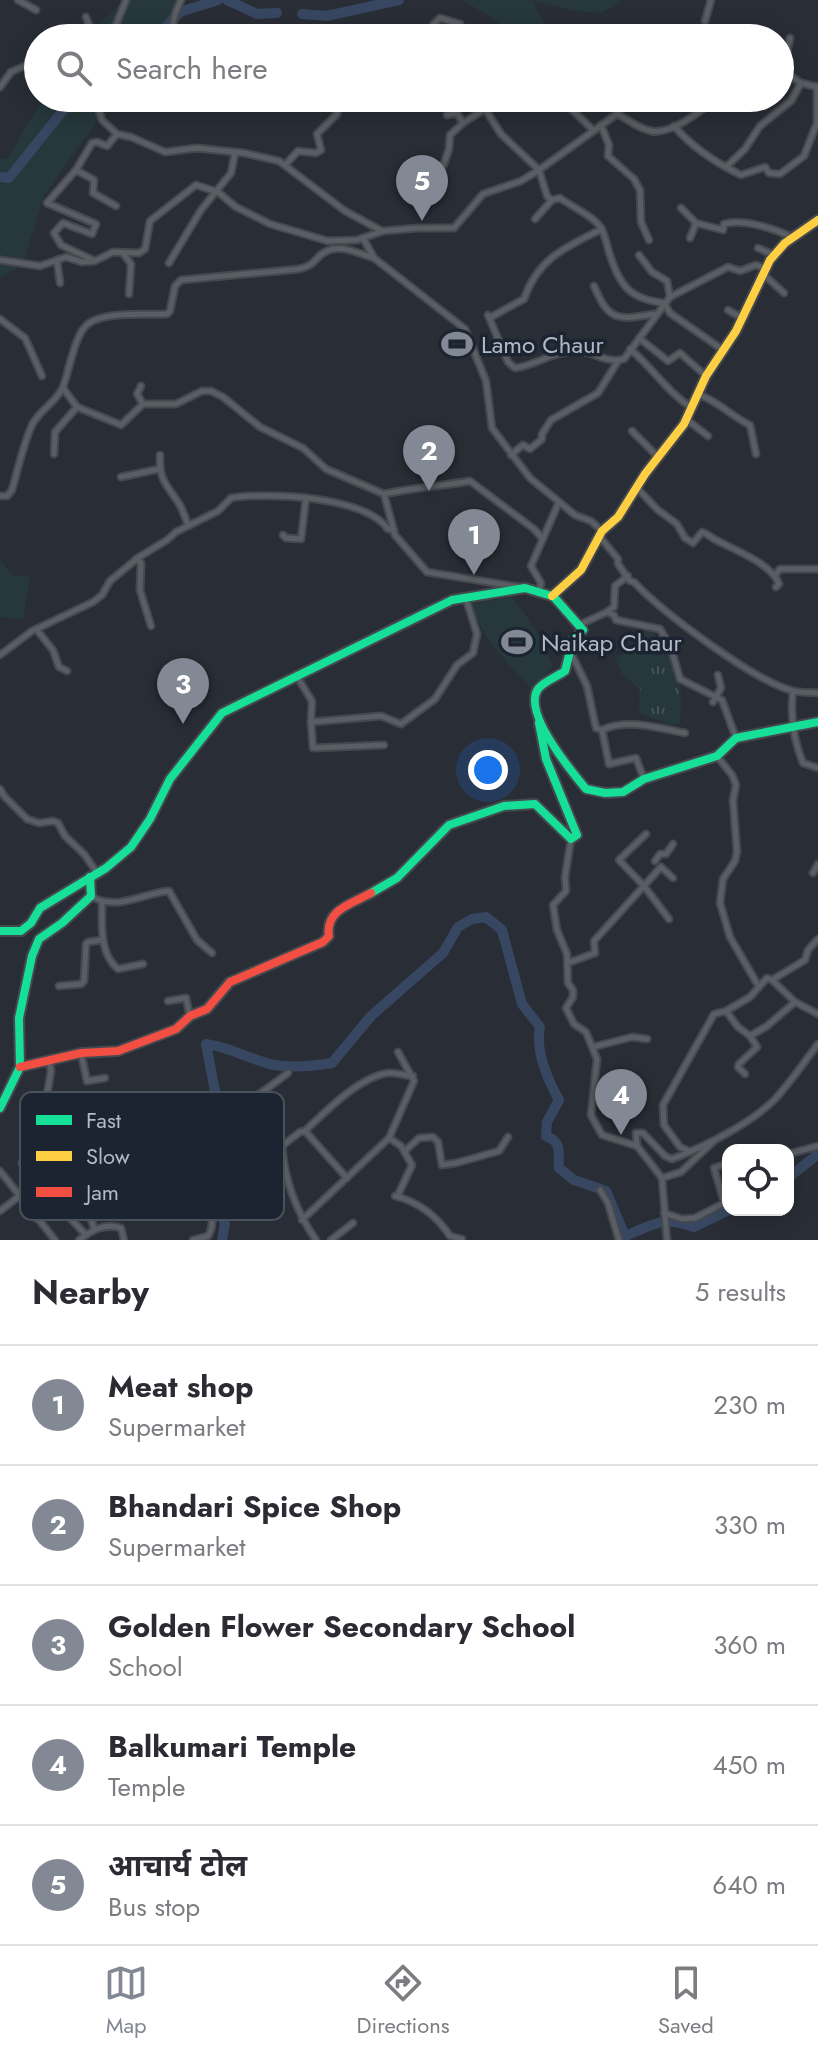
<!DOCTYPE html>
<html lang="en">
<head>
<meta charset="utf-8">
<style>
  body { margin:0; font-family:Jost,"Noto Sans Devanagari",sans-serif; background:#f7f7f7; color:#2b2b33 }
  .controls { position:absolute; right:24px; bottom:24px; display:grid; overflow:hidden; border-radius:16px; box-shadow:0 4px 20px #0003 }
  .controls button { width:72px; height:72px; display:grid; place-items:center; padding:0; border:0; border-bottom:2px solid #e1e1e2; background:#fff; color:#2b2b33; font:40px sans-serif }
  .you { position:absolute; left:488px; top:770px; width:28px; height:28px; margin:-20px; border:6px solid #fff; border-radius:50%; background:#1a73e8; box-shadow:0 0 0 12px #1a73e833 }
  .badge { display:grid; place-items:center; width:52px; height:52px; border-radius:50%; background:#838994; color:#fff; font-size:26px; font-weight:700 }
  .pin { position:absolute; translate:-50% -66px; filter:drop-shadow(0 2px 4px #0008) }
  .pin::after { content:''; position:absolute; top:42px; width:28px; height:24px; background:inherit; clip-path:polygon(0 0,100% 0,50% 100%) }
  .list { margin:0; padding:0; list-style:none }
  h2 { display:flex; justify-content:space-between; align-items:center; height:104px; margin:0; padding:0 32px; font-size:34px }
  h2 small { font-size:26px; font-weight:400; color:#7c7c81 }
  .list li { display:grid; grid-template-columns:52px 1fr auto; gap:24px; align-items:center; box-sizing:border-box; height:120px; padding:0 32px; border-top:2px solid #e1e1e2 }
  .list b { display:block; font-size:30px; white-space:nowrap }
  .list p { margin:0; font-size:26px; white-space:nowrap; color:#7c7c81 }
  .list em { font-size:26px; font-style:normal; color:#7c7c81 }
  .icon { flex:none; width:44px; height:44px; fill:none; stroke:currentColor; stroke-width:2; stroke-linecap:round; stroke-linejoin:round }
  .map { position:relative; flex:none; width:818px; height:1240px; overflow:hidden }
  .search { position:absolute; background:#fff; box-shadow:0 4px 20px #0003; left:24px; right:24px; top:24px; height:88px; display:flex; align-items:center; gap:20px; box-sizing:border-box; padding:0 28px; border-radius:44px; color:#7c7c81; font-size:30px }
  .sheet { height:704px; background:#fff }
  nav { display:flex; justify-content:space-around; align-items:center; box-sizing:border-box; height:112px; border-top:2px solid #e1e1e2; background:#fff; font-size:22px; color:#7c7c81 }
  nav a { display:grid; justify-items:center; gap:4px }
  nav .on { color:#838994 }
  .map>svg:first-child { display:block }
  .green { fill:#26383c }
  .park { fill:url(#park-tufts) }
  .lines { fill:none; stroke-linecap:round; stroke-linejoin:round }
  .river { stroke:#384761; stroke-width:10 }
  .street-casing { stroke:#45494f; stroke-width:9 }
  .fast-casing { stroke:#45494f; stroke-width:12 }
  .slow-casing { stroke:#45494f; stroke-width:12 }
  .jam-casing { stroke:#45494f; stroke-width:12 }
  .street { stroke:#595d64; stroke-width:5 }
  .fast { stroke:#16e098; stroke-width:8 }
  .slow { stroke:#ffcf43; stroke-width:8 }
  .jam { stroke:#f24e42; stroke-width:8 }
  .labels { text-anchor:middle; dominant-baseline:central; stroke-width:7; stroke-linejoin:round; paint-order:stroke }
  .poi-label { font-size:24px; fill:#b3bac7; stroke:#1c2431; text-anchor:start }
  .key { fill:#1c2431; stroke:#49515e; stroke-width:2 }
  .key-label { font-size:22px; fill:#b3bac7 }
</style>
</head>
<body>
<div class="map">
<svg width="818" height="1240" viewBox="0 0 818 1240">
  <defs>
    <pattern id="park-tufts" width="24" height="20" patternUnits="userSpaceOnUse" patternTransform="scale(2)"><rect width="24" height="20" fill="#26383c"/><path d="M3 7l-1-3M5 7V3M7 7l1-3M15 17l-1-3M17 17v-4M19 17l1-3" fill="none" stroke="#435357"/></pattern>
  </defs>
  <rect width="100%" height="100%" fill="#292e36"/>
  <g class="green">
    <polygon points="126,0 181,0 154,38 83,38"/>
    <polygon points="462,0 622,0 601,13 576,11 532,0 545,26 557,29 555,38 510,38 497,21"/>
    <polygon points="43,98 113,98 43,197 23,265 0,277 0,158 8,159"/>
    <polygon points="0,560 13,576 30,576 23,619 0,617"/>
    <path d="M512 597 535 628 553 666 532 689C512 670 477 631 471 604Z"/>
  </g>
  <path class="park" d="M641 626C678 643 685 686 679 724H669L639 713 640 689 622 674 615 658C630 650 636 642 641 626Z"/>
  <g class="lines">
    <g class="river">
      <polyline points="227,0 257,14 277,13"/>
      <polyline points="302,14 327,16 399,0"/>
      <polyline points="152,38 163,30 180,12 218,0"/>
      <polyline points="0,177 9,178 73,98"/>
      <polyline points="788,1178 818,1154"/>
      <path d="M222 1240 225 1224 206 1174V1153L224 1138 206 1044C230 1047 251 1060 274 1065 292 1068 314 1066 332 1063L371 1016 443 953 458 927 472 919 486 917 502 930 522 1004 540 1027C535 1050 548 1080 559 1100L547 1122 546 1136C564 1143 557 1153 559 1168L574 1180 606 1191 625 1236C655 1224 662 1216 694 1227L729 1210"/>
    </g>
    <defs>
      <g id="street">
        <polyline points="18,0 36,10"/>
        <polyline points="86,17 94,38"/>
        <polyline points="705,21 711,0"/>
        <polyline points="103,38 113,32 126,0"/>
        <polyline points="170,38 175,14 181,0"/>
        <polyline points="431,38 433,25 440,18 460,24"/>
        <polyline points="780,69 801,83 818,87"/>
        <polyline points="783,71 790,38"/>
        <polyline points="0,87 11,72 38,60"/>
        <polyline points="104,98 98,108 102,120 117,134 131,137 165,152 197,148 244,153 279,161 345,211 382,231"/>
        <path d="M496 98 485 109 501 134 539 170 547 196 552 200 560 198C572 207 594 216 601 228 605 235 607 245 609 252 619 285 629 299 664 303L670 313 723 350"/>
        <polyline points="560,98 593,130"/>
        <polyline points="615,98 619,100 617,114"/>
        <polyline points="447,115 457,113 463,123 485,109"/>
        <polyline points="601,125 609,145 608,156 634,179 640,190 641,222 649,240"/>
        <path d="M674 126C692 147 716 163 741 175L765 167 769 173 780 174 804 156 817 123V87"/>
        <polyline points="286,164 298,151 316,153 321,150 317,134 337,114 339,98"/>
        <polyline points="726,167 745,149 760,126 791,101 801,83"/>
        <polyline points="76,170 94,180 93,193 116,206"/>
        <polyline points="431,201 449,149 450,135 463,123"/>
        <polyline points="681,208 696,223"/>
        <polyline points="535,219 552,200"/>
        <polyline points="363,238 374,258 465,329 486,381 492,428 530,478 575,515 591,521 602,531"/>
        <path d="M690 238 696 223 723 230 724 224C743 218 774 229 792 237"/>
        <polyline points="758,248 774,255"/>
        <polyline points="123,253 131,264 129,294"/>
        <polyline points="639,255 652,272 667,281 670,297"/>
        <path d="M0 260 40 266 66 257 82 262 95 261 113 252 139 253 145 249 150 221 196 185 218 192 236 207 270 224 328 241 357 240 383 231 417 228H454L483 194 521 181 539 170 617 114C627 119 639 129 651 131 672 135 702 110 717 98"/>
        <polyline points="57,260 60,283"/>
        <polyline points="93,260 61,245 54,233 63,223 92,234 96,224 47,203 76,170 92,143 97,142 107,146 117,134"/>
        <polyline points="169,263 201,210 231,173 235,153"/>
        <polyline points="763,274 784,293"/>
        <path d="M594 286C609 322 618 320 654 314"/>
        <polyline points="728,310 742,318"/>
        <path d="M488 315 508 362 515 368C538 365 551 351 579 351 595 352 607 364 624 359L670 297 728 267 740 271 756 265 765 268"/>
        <path d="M491 317 524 299C538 258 566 247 602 229"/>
        <polyline points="0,319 25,338 42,376"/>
        <polyline points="639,338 668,361 680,353 706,376"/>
        <path d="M630 349C653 368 667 392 692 408"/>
        <polyline points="141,386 137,394 143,404"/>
        <polyline points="63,388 77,407 121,425 143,404 176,404 202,391 211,391 223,397 260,427 303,448 326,469 384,494 395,535 427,572 519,587"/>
        <path d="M697 394C719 401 730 416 750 425L756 454"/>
        <polyline points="686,419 708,436"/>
        <polyline points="632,431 658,457"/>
        <polyline points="54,454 55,432 77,407"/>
        <path d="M160 455C159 479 165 483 178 502 183 509 185 518 188 525"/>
        <polyline points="511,455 523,445 530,449 542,439 542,434 551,420 598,393 618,361"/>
        <polyline points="121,477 159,469"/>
        <path d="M637 488 658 510 677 524 685 538 693 543 702 532C708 534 711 538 718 541 735 550 772 564 779 584L776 587"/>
        <path d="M384 494C413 488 441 486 470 481L534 529 542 538"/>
        <path d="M0 496H7L12 490C18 469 23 445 32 425 40 409 56 403 63 387 69 371 75 333 88 324 104 311 146 315 167 314L170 311 175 286 181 280 299 269C317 265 315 256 327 251 342 244 359 254 374 258"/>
        <polyline points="283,535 286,538 301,539 306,498"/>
        <path d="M600 537 618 559V564L630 581 634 582C662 612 754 681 793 691 801 693 810 692 818 693"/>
        <polyline points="136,559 141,563 140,590 151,626"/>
        <polyline points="775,575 780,569 818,569"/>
        <polyline points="539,592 541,583 531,566 559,502"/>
        <polyline points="608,611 614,607 615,586 628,576"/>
        <polyline points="581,624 607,612 614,615 616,620 660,629 671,648 680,679 722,700 736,738"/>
        <polyline points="36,629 53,650 59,667 67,671"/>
        <path d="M571 653 587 686 596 728 602 730C627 718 658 728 685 733"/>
        <path d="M0 655 32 631 93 602 102 595 110 581 139 557 167 540 176 532 218 511 231 498C268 492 364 496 388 529L394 530"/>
        <polyline points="296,675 312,701 311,722 381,716 401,724 435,699 457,665 473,653 477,634 466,599"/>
        <path d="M793 691C790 717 793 739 803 763L818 768"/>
        <polyline points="713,702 721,688 718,675"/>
        <polyline points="311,722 313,748 384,745"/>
        <polyline points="602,730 609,764 636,758 644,779"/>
        <polyline points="717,756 732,775 736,785 733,800 737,852 735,861 723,879 720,903 730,937 759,987"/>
        <polyline points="0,789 4,796 27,819 39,823 53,821 58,823 65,836 84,854 98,874"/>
        <polyline points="646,834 619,860 644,886 669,919"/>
        <polyline points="571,839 565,877 566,891 553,905 557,930 567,954 568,983 573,990 573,997 566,1008 574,1024 586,1032 597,1059 591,1115 602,1135 637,1146"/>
        <polyline points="655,861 660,854 666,854 673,844"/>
        <polyline points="813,873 818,864"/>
        <path d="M91 896C116 912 143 893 169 891L197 940 212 953"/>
        <path d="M102 903C102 924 99 954 118 969L143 964"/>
        <polyline points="568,963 595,953 594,941 661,867 673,878"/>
        <polyline points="59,986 81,984 84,981 86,944 88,942 102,940"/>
        <polyline points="168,1001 186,998 190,1016"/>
        <polyline points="795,1002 818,1014"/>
        <polyline points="726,1011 738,1027 750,1036"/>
        <polyline points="593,1047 632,1037 647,1039"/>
        <polyline points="81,1053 87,1081 105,1078"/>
        <polyline points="49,1061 51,1071 47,1095 69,1158 98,1145 87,1110 112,1101"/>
        <polyline points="745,1074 738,1067 739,1064 757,1047 750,1036 767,1026 795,1002 772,980"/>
        <polyline points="47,1095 25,1125 58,1167"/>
        <path d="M305 1131C325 1112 359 1077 388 1073 397 1072 404 1076 413 1076"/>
        <polyline points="95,1133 129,1121"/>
        <polyline points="389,1138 401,1146 412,1165 398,1195"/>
        <polyline points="405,1151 419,1138 433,1137 438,1142 442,1165 456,1163 499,1151 508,1137"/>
        <polyline points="689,1151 680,1147 664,1125 663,1105 714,1014 726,1011 750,997 767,978 772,980 805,960 808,950 818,939"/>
        <polyline points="788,1154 818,1146"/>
        <polyline points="22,1163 43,1147"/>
        <polyline points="0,1171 55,1240"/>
        <polyline points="662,1178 681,1172 715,1140"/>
        <polyline points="600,1190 608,1203 619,1240"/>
        <path d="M395 1196C419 1202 436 1215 450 1236L462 1239"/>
        <polyline points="55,1202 86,1235"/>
        <polyline points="724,1202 714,1168 728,1163"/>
        <polyline points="0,1211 69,1158 79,1183"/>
        <polyline points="664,1213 682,1219 695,1218 728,1201"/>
        <polyline points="37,1219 79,1183 94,1228"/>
        <polyline points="302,1220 389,1138 414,1081 398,1052"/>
        <path d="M79 1240C92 1230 104 1223 121 1228L124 1240"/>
        <path d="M193 1240 208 1236C225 1210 182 1173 204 1140 216 1122 268 1089 288 1073"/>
        <path d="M316 1240C297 1213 284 1179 282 1146L300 1132 305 1131 347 1178"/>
        <polyline points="331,1240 353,1223"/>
        <path d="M667 1240 662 1178 637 1146 636 1133H643L665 1156 672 1159C704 1147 752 1123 775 1099 791 1082 804 1062 818 1044"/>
      </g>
      <g id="fast">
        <path d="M553 596 583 630 573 640 565 671C557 677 544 681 538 689 522 712 571 771 586 789L605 793 623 792 644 779 717 756 736 738 818 722"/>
        <polyline points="371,893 397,878 449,825 504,806 535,804 571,839 577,835 546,759 539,723"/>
        <polyline points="0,931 21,931 31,923 40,908 106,868 131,847 150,819 170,779 222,713 452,600 525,588 552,596"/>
        <polyline points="0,1108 20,1067 19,1018 32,956 39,939 62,923 91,896 90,877"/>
      </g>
      <polyline id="slow" points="552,596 581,570 602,531 618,517 645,474 684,424 706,376 736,331 770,260 785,243 818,220"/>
      <path id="jam" d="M20 1067 81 1053 118 1051 176 1029 190 1016 207 1009 230 982 323 942 329 936C325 910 351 904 371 893"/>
    </defs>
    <use href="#street" class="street-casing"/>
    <use href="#fast" class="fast-casing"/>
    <use href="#slow" class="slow-casing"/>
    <use href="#jam" class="jam-casing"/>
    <use href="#street" class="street"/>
    <use href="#fast" class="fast"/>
    <use href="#slow" class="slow"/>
    <use href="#jam" class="jam"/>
  </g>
  <defs>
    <symbol id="stadium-bare" viewBox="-9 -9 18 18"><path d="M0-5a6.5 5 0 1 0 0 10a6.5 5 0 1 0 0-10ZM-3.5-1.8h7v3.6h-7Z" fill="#838994" stroke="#1c2431" stroke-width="2.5" paint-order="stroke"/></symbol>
  </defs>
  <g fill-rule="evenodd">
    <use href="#stadium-bare" x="435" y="322" width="44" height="44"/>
    <use href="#stadium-bare" x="495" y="620" width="44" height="44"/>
  </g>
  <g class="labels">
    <g class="poi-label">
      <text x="481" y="344">Lamo Chaur</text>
      <text x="541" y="642">Naikap Chaur</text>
    </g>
  </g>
  <rect x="20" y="1092" width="264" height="128" rx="12" class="key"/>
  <rect x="36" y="1115" width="36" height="10" fill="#16e098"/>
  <rect x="36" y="1151" width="36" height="10" fill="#ffcf43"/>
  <rect x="36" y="1187" width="36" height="10" fill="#f24e42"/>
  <g class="key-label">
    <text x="86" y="1128">Fast</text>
    <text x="86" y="1164">Slow</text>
    <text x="86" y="1200">Jam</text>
  </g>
</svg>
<div class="controls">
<button><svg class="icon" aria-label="locate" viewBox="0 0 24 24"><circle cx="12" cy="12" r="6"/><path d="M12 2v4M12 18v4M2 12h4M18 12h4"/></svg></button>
</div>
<div class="you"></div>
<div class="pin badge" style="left:474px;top:575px">1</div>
<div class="pin badge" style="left:429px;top:491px">2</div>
<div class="pin badge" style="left:183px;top:724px">3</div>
<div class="pin badge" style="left:621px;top:1135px">4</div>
<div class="pin badge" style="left:422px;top:221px">5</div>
<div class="search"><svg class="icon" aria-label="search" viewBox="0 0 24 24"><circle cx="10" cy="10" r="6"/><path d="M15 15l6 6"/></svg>Search here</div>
</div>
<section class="sheet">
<h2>Nearby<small>5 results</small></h2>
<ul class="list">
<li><span class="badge">1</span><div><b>Meat shop</b><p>Supermarket</p></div><em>230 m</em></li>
<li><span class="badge">2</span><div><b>Bhandari Spice Shop</b><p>Supermarket</p></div><em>330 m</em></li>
<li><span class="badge">3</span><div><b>Golden Flower Secondary School</b><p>School</p></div><em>360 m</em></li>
<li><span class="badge">4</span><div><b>Balkumari Temple</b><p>Temple</p></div><em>450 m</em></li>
<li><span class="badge">5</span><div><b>आचार्य टोल</b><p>Bus stop</p></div><em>640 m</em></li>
</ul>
</section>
<nav>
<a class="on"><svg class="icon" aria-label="map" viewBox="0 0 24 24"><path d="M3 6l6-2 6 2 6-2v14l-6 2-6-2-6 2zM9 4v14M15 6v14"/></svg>Map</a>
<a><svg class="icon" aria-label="directions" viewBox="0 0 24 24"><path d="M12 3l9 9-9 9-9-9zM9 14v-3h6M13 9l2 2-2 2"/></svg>Directions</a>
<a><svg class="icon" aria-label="saved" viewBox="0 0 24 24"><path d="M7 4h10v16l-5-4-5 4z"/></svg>Saved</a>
</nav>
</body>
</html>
